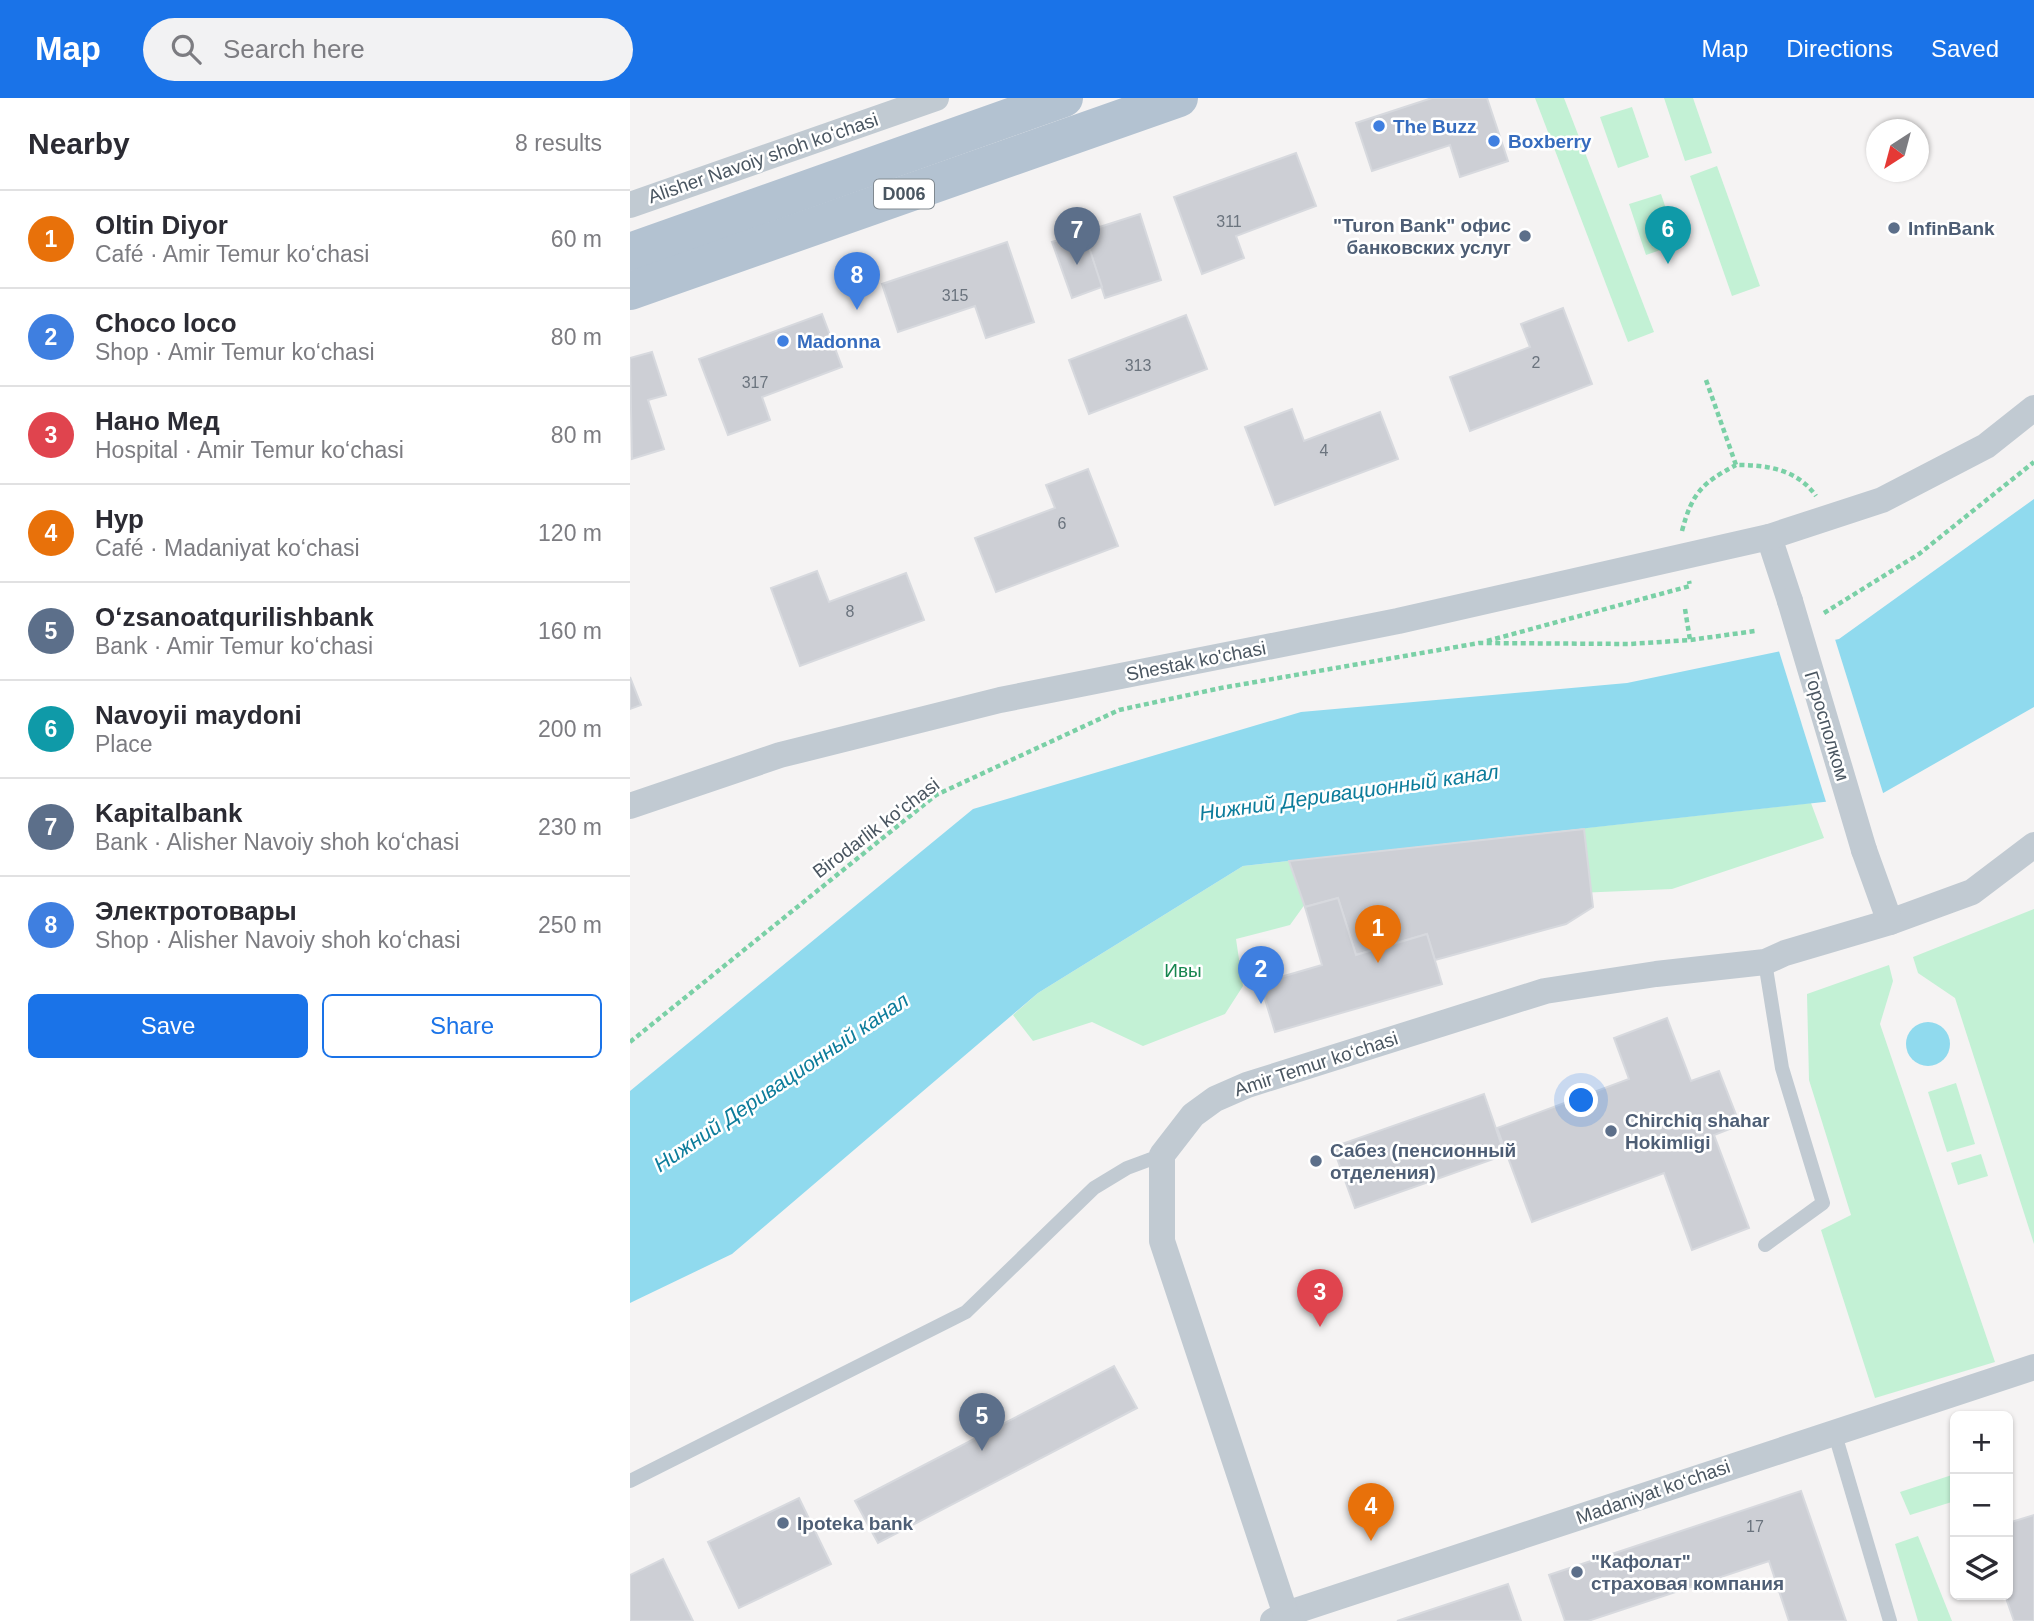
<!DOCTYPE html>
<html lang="en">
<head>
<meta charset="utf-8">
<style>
  body { margin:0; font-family:Helvetica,sans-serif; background:#f2f2f3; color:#2b2b33 }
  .controls { position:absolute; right:21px; bottom:21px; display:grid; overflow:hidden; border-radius:10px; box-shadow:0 2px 5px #0004 }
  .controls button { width:63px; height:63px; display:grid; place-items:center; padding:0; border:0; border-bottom:2px solid #e1e1e2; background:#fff; color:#2b2b33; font:35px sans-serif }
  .compass { position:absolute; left:1236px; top:21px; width:63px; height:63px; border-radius:50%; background:#fff; box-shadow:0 2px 5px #0004; rotate:216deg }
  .you { position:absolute; left:952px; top:1003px; width:24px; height:24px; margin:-18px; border:5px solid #fff; border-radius:50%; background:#1a73e8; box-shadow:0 0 0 10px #1a73e833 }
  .badge { display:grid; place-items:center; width:46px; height:46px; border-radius:50%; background:#1a73e8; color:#fff; font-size:23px; font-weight:700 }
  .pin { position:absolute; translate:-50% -58px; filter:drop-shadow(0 2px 4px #0008) }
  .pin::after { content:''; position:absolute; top:37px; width:24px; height:21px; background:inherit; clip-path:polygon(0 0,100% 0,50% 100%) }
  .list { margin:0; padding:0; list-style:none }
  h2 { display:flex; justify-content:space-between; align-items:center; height:91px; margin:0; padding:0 28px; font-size:30px }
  h2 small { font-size:23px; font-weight:400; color:#7c7c81 }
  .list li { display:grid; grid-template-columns:46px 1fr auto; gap:21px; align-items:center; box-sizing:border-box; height:98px; padding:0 28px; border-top:2px solid #e1e1e2 }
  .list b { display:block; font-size:26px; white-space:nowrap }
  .list p { margin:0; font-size:23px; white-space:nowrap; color:#7c7c81 }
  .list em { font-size:23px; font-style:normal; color:#7c7c81 }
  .actions { display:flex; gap:14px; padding:21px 28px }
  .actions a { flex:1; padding:16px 0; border:2px solid #1a73e8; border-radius:10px; text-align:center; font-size:24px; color:#1a73e8 }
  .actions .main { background:#1a73e8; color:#fff }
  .icon { flex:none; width:38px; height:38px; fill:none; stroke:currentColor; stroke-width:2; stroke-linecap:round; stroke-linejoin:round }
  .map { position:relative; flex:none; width:1404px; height:1523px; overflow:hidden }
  header { display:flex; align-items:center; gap:42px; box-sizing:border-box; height:98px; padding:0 35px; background:#1a73e8; color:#fff }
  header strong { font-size:33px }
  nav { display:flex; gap:38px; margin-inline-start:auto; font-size:24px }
  .search { width:490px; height:63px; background:#f2f2f3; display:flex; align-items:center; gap:18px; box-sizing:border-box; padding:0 24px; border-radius:38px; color:#7c7c81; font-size:26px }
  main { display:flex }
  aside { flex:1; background:#fff }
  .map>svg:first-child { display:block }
  .green { fill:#c3f1d5 }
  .water { fill:#90daee }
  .pier { fill:#f5f3f3 }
  .building { fill:#cdcfd5; stroke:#d7d9de; stroke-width:2 }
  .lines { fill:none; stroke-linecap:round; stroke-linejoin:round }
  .path { stroke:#7ad0a6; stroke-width:4.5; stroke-dasharray:5 3.5; stroke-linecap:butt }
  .service { stroke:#c1cad2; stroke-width:14 }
  .minor { stroke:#c1cad2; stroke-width:26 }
  .primary { stroke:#b3c2d1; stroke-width:38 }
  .minor-bridge { stroke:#c1cad2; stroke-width:26 }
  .shop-dot { fill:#3f7fe0; stroke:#fff; stroke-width:2.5 }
  .service-dot { fill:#5c6f8a; stroke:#fff; stroke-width:2.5 }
  .labels { text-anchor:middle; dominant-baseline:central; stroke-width:5; stroke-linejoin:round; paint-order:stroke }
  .number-label { font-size:16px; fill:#6b747e }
  .shield { fill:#fff; stroke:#808990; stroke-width:2 }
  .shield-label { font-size:18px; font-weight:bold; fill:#4a5661 }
  .shop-label { font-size:19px; font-weight:bold; fill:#366cbe; stroke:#fff; text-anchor:start }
  .street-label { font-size:19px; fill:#4a5661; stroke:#fff }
  .service-label { font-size:19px; font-weight:bold; fill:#4e5e75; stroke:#fff; text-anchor:start }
  .park-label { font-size:19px; fill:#17864f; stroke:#fff }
  .water-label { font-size:21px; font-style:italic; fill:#0c7c9b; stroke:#fff }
</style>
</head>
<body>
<header>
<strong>Map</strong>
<div class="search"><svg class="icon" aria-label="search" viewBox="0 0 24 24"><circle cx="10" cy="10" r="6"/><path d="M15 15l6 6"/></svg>Search here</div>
<nav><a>Map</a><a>Directions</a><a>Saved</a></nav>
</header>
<main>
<aside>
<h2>Nearby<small>8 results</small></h2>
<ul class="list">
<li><span class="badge" style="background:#e8710a">1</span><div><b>Oltin Diyor</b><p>Café · Amir Temur ko‘chasi</p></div><em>60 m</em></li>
<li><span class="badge" style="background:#3f7fe0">2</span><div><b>Choco loco</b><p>Shop · Amir Temur ko‘chasi</p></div><em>80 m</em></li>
<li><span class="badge" style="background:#e0444e">3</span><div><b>Нано Мед</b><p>Hospital · Amir Temur ko‘chasi</p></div><em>80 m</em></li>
<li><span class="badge" style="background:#e8710a">4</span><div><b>Нур</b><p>Café · Madaniyat ko‘chasi</p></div><em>120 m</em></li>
<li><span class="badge" style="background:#5c6f8a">5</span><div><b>Oʻzsanoatqurilishbank</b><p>Bank · Amir Temur ko‘chasi</p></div><em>160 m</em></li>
<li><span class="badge" style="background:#0f9aa8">6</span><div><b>Navoyii maydoni</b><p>Place</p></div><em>200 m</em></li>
<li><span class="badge" style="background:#5c6f8a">7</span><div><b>Kapitalbank</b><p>Bank · Alisher Navoiy shoh koʻchasi</p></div><em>230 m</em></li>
<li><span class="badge" style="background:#3f7fe0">8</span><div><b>Электротовары</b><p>Shop · Alisher Navoiy shoh koʻchasi</p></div><em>250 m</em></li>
</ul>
<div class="actions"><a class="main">Save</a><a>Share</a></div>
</aside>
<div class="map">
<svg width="1404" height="1523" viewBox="0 0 1404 1523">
  <rect width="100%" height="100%" fill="#f5f3f3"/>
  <g class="green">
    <polygon points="905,0 934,0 1024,234 998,244"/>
    <polygon points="1034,0 1063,0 1082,55 1055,63"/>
    <polygon points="1002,9 1019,59 988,70 970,19"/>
    <polygon points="1087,68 1130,188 1102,198 1060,78"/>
    <polygon points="1031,96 1048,146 1016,157 999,106"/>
    <polygon points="1181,705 1194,740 1042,791 786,802 688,788 660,827 606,841 613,888 595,916 513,948 462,924 403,943 383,917 408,895 613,768"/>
    <polygon points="1404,811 1404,1146 1325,900 1288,875 1283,859"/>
    <polygon points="1259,867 1263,883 1250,926 1365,1264 1245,1300 1191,1132 1221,1117 1179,982 1177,896"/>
    <polygon points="1326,985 1345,1046 1317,1054 1298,994"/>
    <polygon points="1351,1056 1358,1078 1328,1087 1321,1065"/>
    <polygon points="1325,1376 1325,1403 1280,1417 1270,1394"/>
    <polygon points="1288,1438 1322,1523 1288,1523 1265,1446"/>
  </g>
  <g class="water">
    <polygon points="1404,401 1404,609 1248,698 613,768 408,895 102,1156 0,1205 0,993 343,711 671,614 997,585 1209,541"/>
    <circle cx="1298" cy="946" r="22"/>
  </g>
  <polygon class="pier" points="1204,538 1254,698 1197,707 1148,550"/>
  <g class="building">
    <polygon points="802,0 857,0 878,63 830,79 820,47 742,73 726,25"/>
    <polygon points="666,55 686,108 606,138 614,160 572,176 544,99"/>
    <polygon points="510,116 531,182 475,200 454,134"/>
    <polygon points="454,134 472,189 442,200 422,144"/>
    <polygon points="377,144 404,224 356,240 345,208 268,234 252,186"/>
    <polygon points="933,210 962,286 840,333 820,279 900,249 891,226"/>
    <polygon points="192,216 212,269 132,299 140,322 98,337 69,261"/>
    <polygon points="556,217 577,271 459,316 439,262"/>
    <polygon points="22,254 36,297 18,302 34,351 2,361 0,260"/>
    <polygon points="662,311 674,343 750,314 768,361 645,407 615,329"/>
    <polygon points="458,371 488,448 366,494 345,440 425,410 416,387"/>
    <polygon points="187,473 199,504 276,475 294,522 170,568 141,490"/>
    <polygon points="0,579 11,607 0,611"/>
    <polygon points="954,731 963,809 936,826 805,862 797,836 726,857 708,800 675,809 659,763"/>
    <polygon points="708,800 726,857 797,836 812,886 645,934 630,885 692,867 675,809"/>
    <polygon points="1037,920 1061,983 1089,973 1110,1027 1084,1037 1119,1130 1062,1152 1034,1075 902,1124 867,1030 999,981 984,940"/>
    <polygon points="854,996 875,1057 725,1110 703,1049"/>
    <polygon points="484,1268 507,1310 248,1445 225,1403"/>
    <polygon points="1171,1393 1216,1523 1159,1523 1139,1463 958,1523 935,1523 919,1477"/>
    <polygon points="169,1400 201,1466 109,1510 78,1444"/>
    <polygon points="1404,1417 1404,1523 1384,1523 1375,1497 1378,1497 1378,1425"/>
    <polygon points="33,1461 63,1523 0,1523 0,1477"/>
    <polygon points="878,1486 891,1523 767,1523"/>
  </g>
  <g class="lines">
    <g class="path">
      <path d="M1076 282 1106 367C1137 367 1167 371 1186 398"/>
      <path d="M1052 433C1062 395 1072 385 1106 367"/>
      <polyline points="1055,511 1060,542"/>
      <polyline points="1194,515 1289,456 1404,364"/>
      <polyline points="857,543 1060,488 1059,483"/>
      <polyline points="0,944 306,697 489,612 591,590 849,545 1000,546 1060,542 1125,533"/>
    </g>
    <g class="service">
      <polyline points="1135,864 1152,970 1193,1105 1135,1147"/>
      <polyline points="1204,1333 1260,1523"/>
      <polyline points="0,1383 336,1214 464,1090 497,1070 532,1057"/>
    </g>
    <g class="minor">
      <polyline points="0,107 306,0"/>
      <polyline points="1139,439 1160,503"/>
      <polyline points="0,708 150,657 370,602 768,523 1139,439 1252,402 1356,348 1404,310"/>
      <polyline points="1260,824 1342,794 1404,747"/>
      <polyline points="643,1523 656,1516 1404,1269"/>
      <polyline points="658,1523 532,1143 532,1057 563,1017 585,1001 617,987 915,893 1026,876 1135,864 1155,855 1260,824 1234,752"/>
    </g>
    <g class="primary">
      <polyline points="0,154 434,0"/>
      <polyline points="0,193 549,0"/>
    </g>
    <polyline class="minor-bridge" points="1160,503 1234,752"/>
  </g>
  <g class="shop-dot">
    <circle cx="749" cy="28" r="7"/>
    <circle cx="864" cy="43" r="7"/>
    <circle cx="153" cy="243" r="7"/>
  </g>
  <g class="service-dot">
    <circle cx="1264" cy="130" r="7"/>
    <circle cx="895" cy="138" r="7"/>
    <circle cx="981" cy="1033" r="7"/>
    <circle cx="686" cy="1063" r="7"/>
    <circle cx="153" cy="1425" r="7"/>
    <circle cx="947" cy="1474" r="7"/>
  </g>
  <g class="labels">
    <g class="number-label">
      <text x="599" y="123">311</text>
      <text x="325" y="197">315</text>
      <text x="906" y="264">2</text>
      <text x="508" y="267">313</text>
      <text x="125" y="284">317</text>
      <text x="694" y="352">4</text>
      <text x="432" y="425">6</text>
      <text x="220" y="513">8</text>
      <text x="1125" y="1428">17</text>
    </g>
    <rect class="shield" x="244" y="81.5" width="60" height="29" rx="5"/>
    <g class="shield-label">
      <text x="274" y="96">D006</text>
    </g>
    <g class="shop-label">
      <text x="763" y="28">The Buzz</text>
      <text x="878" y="43">Boxberry</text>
      <text x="167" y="243">Madonna</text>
    </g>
    <g class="street-label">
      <text transform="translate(133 60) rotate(-19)">Alisher Navoiy shoh koʻchasi</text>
      <text transform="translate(566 563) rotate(-11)">Shestak ko'chasi</text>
      <text transform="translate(1197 628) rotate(73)">Горосполком</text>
      <text transform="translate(246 730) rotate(-37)">Birodarlik ko'chasi</text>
      <text transform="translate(686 966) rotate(-18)">Amir Temur ko‘chasi</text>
      <text transform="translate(1023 1394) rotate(-19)">Madaniyat ko‘chasi</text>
    </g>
    <g class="service-label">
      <text x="881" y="127" text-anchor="end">"Turon Bank" офис<tspan x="881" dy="22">банковских услуг</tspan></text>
      <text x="1278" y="130">InfinBank</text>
      <text x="995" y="1022">Chirchiq shahar<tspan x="995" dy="22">Hokimligi</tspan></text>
      <text x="700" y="1052">Сабез (пенсионный<tspan x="700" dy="22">отделения)</tspan></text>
      <text x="167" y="1425">Ipoteka bank</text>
      <text x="961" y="1463">"Кафолат"<tspan x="961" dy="22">страховая компания</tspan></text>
    </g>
    <g class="park-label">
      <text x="553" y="872">Ивы</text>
    </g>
    <g class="water-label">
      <text transform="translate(719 694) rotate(-8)">Нижний Деривационный канал</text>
      <text transform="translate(151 984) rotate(-34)">Нижний Деривационный канал</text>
    </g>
  </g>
</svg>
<div class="controls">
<button>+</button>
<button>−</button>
<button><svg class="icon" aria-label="layers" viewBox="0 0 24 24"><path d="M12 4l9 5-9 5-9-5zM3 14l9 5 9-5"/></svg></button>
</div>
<svg class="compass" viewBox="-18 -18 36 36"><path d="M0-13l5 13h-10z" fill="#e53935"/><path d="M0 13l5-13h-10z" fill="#7c7c81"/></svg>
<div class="you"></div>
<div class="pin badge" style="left:748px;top:865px;background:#e8710a">1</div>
<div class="pin badge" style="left:631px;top:906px;background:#3f7fe0">2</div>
<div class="pin badge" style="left:690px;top:1229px;background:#e0444e">3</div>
<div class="pin badge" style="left:741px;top:1443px;background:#e8710a">4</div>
<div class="pin badge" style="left:352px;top:1353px;background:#5c6f8a">5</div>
<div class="pin badge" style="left:1038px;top:166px;background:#0f9aa8">6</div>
<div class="pin badge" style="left:447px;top:167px;background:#5c6f8a">7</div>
<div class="pin badge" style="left:227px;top:212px;background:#3f7fe0">8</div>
</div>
</main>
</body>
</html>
